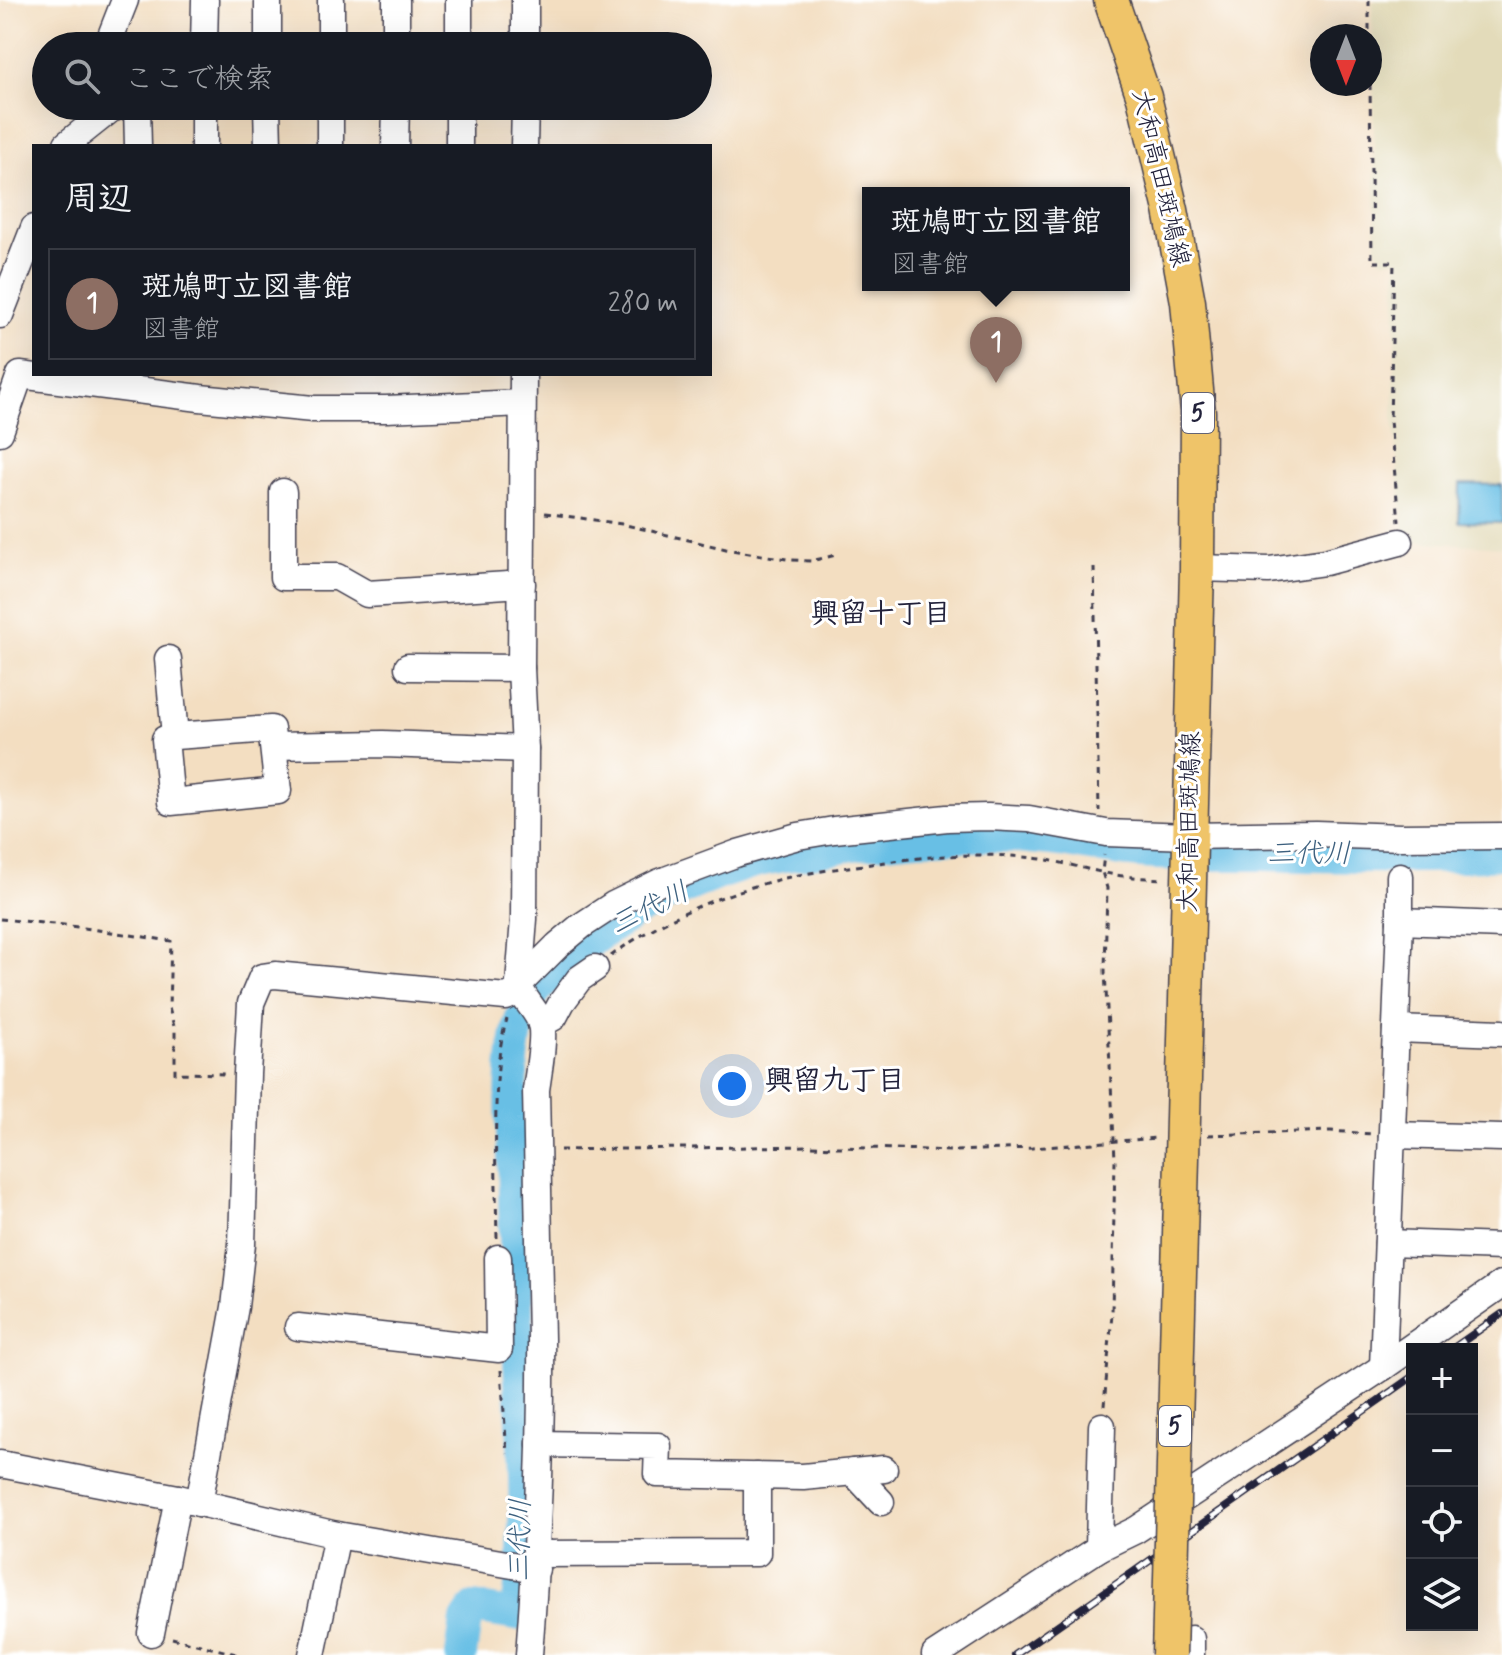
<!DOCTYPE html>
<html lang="ja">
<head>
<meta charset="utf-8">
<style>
  body { margin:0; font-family:Mynerve,"Klee One",sans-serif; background:#20242c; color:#f1f3f6 }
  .controls { position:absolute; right:24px; bottom:24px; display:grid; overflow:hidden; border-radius:0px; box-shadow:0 8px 32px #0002 }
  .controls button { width:72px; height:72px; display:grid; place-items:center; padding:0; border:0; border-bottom:2px solid #363941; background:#171b24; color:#f1f3f6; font:40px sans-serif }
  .compass { position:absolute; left:1310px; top:24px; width:72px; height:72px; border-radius:50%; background:#171b24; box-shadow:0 8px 32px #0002; rotate:180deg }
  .you { position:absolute; left:732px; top:1086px; width:28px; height:28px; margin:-20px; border:6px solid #fff; border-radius:50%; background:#1a73e8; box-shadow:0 0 0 12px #1a73e833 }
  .badge { display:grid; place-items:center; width:52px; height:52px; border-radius:50%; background:#1a73e8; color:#fff; font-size:26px; font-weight:700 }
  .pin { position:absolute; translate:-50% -66px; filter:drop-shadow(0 2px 4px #0008) }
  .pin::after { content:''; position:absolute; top:42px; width:28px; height:24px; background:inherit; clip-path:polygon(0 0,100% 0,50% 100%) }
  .popup { position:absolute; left:862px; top:187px; width:268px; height:104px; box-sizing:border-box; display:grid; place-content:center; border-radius:0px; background:#171b24; filter:drop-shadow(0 2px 6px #0005); font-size:26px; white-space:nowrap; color:#9ea1a6 }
  .popup b { font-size:30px; color:#f1f3f6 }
  .popup::after { content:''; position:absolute; left:50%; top:100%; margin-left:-16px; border:16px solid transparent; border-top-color:#171b24 }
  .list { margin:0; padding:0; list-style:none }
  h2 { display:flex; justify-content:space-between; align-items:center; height:104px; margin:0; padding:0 32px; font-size:34px }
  h2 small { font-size:26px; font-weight:400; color:#9ea1a6 }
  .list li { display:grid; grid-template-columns:52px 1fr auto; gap:24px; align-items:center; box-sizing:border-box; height:112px; margin:0 16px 16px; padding:0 16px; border:2px solid #363941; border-radius:0px }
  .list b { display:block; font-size:30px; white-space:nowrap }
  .list p { margin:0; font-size:26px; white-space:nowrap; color:#9ea1a6 }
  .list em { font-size:26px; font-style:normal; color:#9ea1a6 }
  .icon { flex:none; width:44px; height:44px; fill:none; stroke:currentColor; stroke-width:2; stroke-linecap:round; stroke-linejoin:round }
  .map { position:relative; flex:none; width:1502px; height:1655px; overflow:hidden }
  .search { position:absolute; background:#171b24; box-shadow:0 8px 32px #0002; left:32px; top:32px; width:680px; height:88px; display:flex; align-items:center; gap:20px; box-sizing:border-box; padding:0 28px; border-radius:44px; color:#9ea1a6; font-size:30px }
  .panel { position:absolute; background:#171b24; box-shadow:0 8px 32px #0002; left:32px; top:144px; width:680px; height:232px; border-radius:0px }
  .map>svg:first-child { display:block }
  .built { fill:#e3dbba }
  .water { fill:#68bfe5; stroke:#457090; stroke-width:2 }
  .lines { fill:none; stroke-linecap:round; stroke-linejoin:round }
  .river { stroke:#68bfe5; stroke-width:32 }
  .minor-casing { stroke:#413e4f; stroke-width:29 }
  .major-casing { stroke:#413e4f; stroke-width:37 }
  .path { stroke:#413e4f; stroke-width:3; stroke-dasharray:6 6; stroke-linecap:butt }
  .minor { stroke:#fff; stroke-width:26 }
  .major { stroke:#efc469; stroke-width:34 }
  .rail-casing { stroke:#22223b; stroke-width:8 }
  .rail { stroke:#fff; stroke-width:5; stroke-dasharray:15; stroke-linecap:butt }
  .major-bridge-casing { stroke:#413e4f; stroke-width:37; stroke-linecap:butt }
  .major-bridge { stroke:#efc469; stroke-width:34 }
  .labels { text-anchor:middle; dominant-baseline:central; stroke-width:6; stroke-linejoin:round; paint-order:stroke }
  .shield { fill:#fff; stroke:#646476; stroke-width:2 }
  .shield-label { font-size:24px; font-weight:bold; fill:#22223b }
  .street-label { font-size:26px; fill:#22223b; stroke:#fff }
  .neighbourhood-label { font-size:28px; font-weight:bold; fill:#22223b; stroke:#fff }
  .water-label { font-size:28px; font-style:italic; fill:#3e617f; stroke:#fff }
</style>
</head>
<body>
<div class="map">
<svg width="1502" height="1655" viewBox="0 0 1502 1655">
  <rect width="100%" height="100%" fill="#fff"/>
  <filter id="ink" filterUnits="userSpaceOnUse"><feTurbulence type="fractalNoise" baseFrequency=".0125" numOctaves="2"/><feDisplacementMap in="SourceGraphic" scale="16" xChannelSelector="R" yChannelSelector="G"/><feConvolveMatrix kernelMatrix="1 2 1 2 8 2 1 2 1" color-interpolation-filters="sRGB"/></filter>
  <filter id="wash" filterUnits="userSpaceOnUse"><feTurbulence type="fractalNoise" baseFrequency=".006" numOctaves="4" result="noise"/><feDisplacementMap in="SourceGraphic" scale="32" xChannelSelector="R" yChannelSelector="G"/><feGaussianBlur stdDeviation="1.8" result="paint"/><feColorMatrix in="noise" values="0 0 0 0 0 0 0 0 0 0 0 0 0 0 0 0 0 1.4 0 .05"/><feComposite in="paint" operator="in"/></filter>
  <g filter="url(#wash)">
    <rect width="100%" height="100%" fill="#f3dec1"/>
    <polygon class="built" points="1376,0 1502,0 1502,547 1414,541 1404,530 1393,419 1397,260 1382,260 1376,249 1372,3"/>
    <polygon class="water" points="1460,484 1502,485 1502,523 1459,522"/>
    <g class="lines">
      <path class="river" d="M461 1655 466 1620 474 1608 516 1615C530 1533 523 1444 519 1361 516 1303 515 1245 514 1188 513 1134 506 1077 519 1024 527 992 556 969 581 949 629 910 689 883 748 864 766 858 786 856 805 853 885 838 969 831 1051 840 1080 843 1110 851 1140 853 1181 856 1223 855 1263 855 1343 857 1422 859 1502 854"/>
    </g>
  </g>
  <g filter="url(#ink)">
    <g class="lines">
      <defs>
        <g id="minor">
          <polyline points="396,0 396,46"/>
          <polyline points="459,0 459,46"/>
          <polyline points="107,46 125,0"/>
          <polyline points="204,46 205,0"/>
          <polyline points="268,46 268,0"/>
          <polyline points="331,46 331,0"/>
          <polyline points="525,46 525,0"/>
          <polyline points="137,106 138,146"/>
          <polyline points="204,106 204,146"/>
          <polyline points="267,106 268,146"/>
          <polyline points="67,144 111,109 120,106"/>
          <polyline points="330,146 330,106"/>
          <polyline points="395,146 396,106"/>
          <polyline points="459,146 459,106"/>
          <polyline points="524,146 525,106"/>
          <polyline points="0,315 34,228"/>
          <path d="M523 374 521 668 525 749 524 919 519 984C522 1000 537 1009 541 1024 545 1037 538 1075 536 1090 537 1173 540 1256 541 1339 542 1444 537 1550 529 1655"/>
          <polyline points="0,432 20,375 200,398 313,409 386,409 522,403"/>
          <polyline points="283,492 283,577 337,577 367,594 522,584"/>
          <polyline points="1197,568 1269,570 1325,562 1400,542"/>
          <polyline points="168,659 175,736"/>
          <polyline points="408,667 521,668"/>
          <polyline points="273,746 271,729 175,736 165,739 171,802 278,791 273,746 383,744 525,749"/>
          <polyline points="1400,921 1502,925"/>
          <polyline points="519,984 558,945 581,926 613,905 660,882 738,853 798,836 834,830 947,818 988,817 1029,819 1106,833 1189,836 1316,834 1401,837 1502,836"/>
          <polyline points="541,1024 554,1017 562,1002 579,979 595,968"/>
          <polyline points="1396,1029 1502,1033"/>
          <polyline points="1392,1135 1502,1138"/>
          <polyline points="1388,1243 1502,1247"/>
          <polyline points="298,1327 499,1349 498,1258"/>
          <polyline points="1383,1367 1400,921 1400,876"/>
          <polyline points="540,1444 658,1446 657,1474 803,1477 884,1469"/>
          <polyline points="0,1464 178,1498 337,1535 536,1569"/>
          <polyline points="853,1472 881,1502"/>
          <polyline points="199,1503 235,1307 242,1244 247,1074 251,1003 262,977 275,975 506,997 520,991"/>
          <polyline points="1099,1548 1102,1426"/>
          <polyline points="536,1554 757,1553 757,1476"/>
          <polyline points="151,1633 178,1498"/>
          <polyline points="312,1655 337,1535"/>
          <polyline points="935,1655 1099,1548 1136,1530 1383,1367 1502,1284"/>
          <polyline points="1191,1655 1191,1639"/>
        </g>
        <polyline id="major" points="1111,0 1144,97 1171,210 1188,302 1198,412 1197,568 1181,1197"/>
      </defs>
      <use href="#minor" class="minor-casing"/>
      <use href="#major" class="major-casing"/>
      <g class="path">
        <polyline points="1369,0 1369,36"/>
        <polyline points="1370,84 1372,262 1394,262 1390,420 1399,522"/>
        <polyline points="545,513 622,524 726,549 792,560 811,561 836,555"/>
        <polyline points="1094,567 1099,811"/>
        <polyline points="0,919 64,925 171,941 169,1008 175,1030 175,1073 227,1074"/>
        <path d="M611 956C660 919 721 894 781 879 810 872 841 868 871 864 925 856 979 852 1034 858 1058 861 1081 868 1105 873 1125 877 1145 878 1165 879"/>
        <polyline points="1208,1135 1331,1131 1372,1134"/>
        <polyline points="560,1150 811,1146 953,1151 1032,1148 1156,1138"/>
        <path d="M497 1238C496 1194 495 1150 496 1106 497 1077 498 1047 507 1019"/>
        <polyline points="501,1370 507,1454"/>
        <polyline points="1104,1406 1112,1314 1115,1159 1105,971 1107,888 1102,872 1104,855"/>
        <polyline points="172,1638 240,1655"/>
      </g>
      <use href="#minor" class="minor"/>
      <use href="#major" class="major"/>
      <defs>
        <g id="rail">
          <polyline points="1452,1349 1502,1314"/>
          <polyline points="1015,1655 1412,1377"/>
        </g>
      </defs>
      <use href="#rail" class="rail-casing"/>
      <use href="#rail" class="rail"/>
      <defs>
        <polyline id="major-bridge" points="1169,1655 1181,1197"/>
      </defs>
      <use href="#major-bridge" class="major-bridge-casing"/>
      <use href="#major-bridge" class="major-bridge"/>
    </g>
  </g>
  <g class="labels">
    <g class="shield">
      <rect x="1182" y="393" width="32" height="40" rx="6"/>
      <rect x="1159" y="1406" width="32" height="40" rx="6"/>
    </g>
    <g class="shield-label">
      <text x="1198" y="413">5</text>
      <text x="1175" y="1426">5</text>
    </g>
    <g class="street-label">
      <text transform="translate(1160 178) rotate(77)">大和高田斑鳩線</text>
      <text transform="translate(1190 822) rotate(-89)">大和高田斑鳩線</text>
    </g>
    <g class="neighbourhood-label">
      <text x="881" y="614">興留十丁目</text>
      <text x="835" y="1081">興留九丁目</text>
    </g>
    <g class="water-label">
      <text x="1309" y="854">三代川</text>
      <text transform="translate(650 909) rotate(-26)">三代川</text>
      <text transform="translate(521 1540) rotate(-89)">三代川</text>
    </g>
  </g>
</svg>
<div class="controls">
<button>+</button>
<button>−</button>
<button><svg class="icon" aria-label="locate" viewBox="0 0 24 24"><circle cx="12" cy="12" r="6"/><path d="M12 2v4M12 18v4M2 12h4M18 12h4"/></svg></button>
<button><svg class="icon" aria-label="layers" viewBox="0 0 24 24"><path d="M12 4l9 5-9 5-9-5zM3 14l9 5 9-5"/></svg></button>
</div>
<svg class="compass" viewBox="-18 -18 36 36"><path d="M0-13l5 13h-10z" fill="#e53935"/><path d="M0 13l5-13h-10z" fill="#9ea1a6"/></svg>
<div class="you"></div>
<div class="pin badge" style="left:996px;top:383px;background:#8d6e63">1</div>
<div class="popup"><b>斑鳩町立図書館</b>図書館</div>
<div class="search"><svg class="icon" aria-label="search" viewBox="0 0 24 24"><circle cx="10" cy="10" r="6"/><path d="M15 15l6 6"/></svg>ここで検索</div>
<section class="panel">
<h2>周辺<small></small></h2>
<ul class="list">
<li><span class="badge" style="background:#8d6e63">1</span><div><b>斑鳩町立図書館</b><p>図書館</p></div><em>280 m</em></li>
</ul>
</section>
</div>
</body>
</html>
